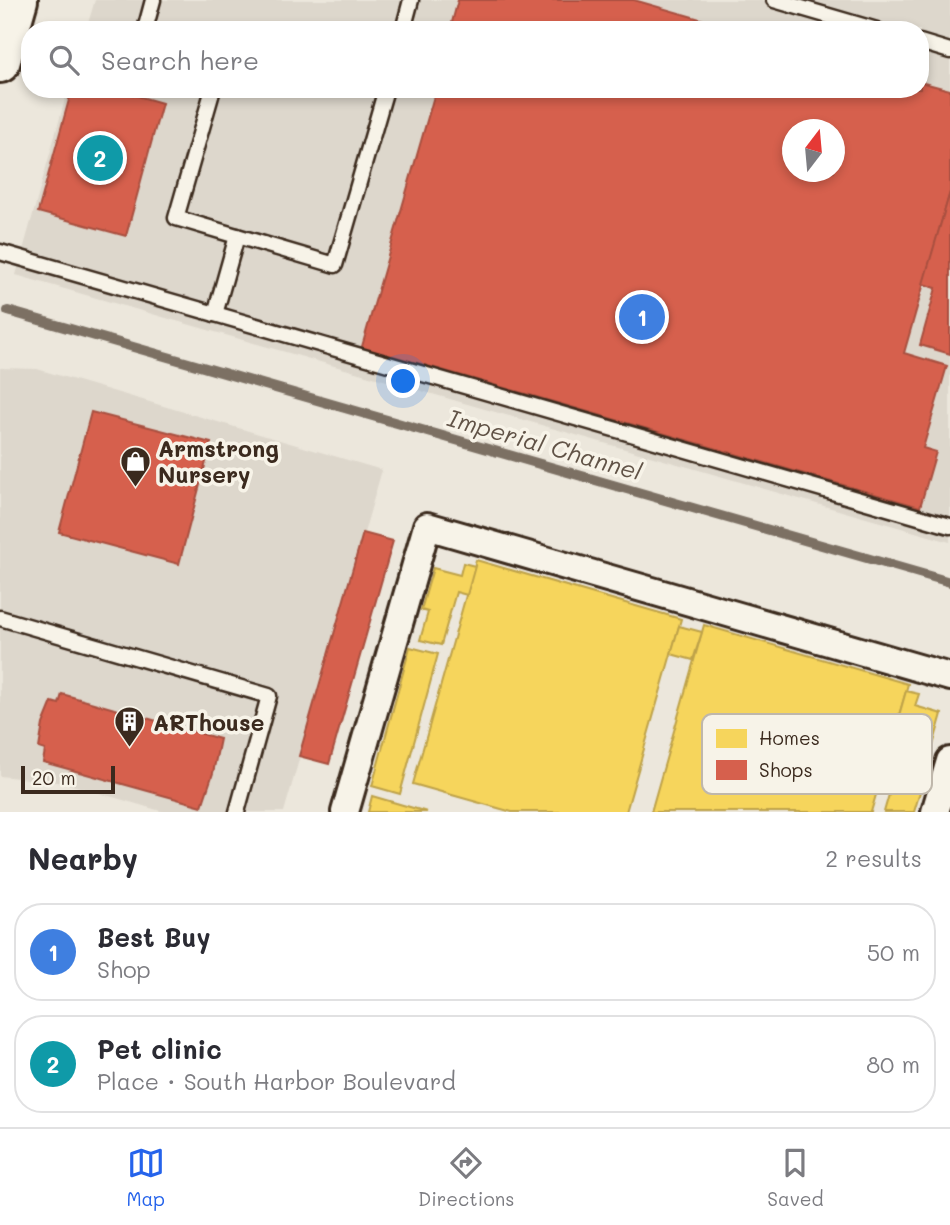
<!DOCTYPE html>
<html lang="en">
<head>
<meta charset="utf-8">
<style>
  body { margin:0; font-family:Mali,sans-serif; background:#f7f7f7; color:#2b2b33 }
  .compass { position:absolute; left:782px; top:119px; width:63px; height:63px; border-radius:50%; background:#fff; box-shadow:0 4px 10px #0003; rotate:16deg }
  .scale { position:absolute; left:21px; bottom:18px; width:94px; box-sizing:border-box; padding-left:7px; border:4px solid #3b2a1e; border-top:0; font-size:19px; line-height:24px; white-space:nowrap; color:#3b2a1e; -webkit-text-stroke:5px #f7f3e8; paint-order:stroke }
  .you { position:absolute; left:404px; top:382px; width:24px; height:24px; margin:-18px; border:5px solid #fff; border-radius:50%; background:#1a73e8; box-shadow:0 0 0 10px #1a73e833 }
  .badge { display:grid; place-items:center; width:46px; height:46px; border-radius:50%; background:#2563eb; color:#fff; font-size:23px; font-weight:700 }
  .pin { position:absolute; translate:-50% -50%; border:4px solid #fff; box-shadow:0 2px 7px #0006 }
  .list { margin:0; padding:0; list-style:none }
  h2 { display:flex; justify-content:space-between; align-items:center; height:91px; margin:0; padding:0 28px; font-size:30px }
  h2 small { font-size:23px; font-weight:400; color:#7c7c81 }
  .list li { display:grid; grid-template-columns:46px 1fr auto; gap:21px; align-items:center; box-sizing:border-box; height:98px; margin:0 14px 14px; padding:0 14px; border:2px solid #e1e1e2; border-radius:28px }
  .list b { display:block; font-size:26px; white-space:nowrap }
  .list p { margin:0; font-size:23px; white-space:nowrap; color:#7c7c81 }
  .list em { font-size:23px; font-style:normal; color:#7c7c81 }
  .icon { flex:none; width:38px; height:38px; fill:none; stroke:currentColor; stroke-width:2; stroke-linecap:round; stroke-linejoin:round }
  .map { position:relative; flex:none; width:950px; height:812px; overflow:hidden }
  .search { position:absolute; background:#fff; box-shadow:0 4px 10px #0003; left:21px; right:21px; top:21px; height:77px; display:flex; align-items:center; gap:18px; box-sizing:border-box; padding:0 24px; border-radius:28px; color:#7c7c81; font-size:26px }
  .sheet { height:315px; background:#fff }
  nav { display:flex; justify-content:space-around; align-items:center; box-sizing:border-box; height:98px; border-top:2px solid #e1e1e2; background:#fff; font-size:19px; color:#7c7c81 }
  nav a { display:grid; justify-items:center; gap:4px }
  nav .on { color:#2563eb }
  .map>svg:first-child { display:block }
  .built { fill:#ddd7cc; fill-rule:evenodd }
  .homes { fill:#f6d55c; stroke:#bea249; stroke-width:2 }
  .shops { fill:#d6604d; stroke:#a8503f; stroke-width:2; fill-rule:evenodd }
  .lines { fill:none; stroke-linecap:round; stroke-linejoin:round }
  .stream { stroke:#7c7064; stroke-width:10 }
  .service-casing { stroke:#3b2a1e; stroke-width:19 }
  .minor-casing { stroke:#3b2a1e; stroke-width:32 }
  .primary-casing { stroke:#3b2a1e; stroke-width:44 }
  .service { stroke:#f7f3e8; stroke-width:14 }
  .minor { stroke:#f7f3e8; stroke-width:26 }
  .primary { stroke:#f7f3e8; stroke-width:38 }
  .labels { text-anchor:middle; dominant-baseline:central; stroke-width:7; stroke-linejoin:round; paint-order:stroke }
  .poi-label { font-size:23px; font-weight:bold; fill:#3b2a1e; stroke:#f7f3e8; text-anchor:start }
  .water-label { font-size:24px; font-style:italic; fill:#615347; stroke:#f7f3e8 }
  .key { fill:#f7f3e8; stroke:#bfb7ab; stroke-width:2 }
  .key-label { font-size:19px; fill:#3b2a1e }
</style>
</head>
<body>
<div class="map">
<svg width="950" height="812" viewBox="0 0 950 812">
  <rect width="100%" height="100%" fill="#ece7dc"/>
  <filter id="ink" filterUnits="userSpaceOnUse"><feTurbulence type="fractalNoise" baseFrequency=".0143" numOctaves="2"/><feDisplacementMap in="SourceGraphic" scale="14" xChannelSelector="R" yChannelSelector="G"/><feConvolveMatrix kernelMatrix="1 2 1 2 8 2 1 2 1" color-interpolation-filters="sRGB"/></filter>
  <g filter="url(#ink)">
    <g class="built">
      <path d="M95 0H950V542L16 275 68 89H920V30H86ZM792 130H834V172H792Z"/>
      <polygon points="0,368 37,369 382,470 284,812 164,812 65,783 0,776"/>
    </g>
    <g class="homes">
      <polygon points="476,560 681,619 626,812 512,812 413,784"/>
      <polygon points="463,563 475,566 467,595 456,592 441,645 420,640 428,612 421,610 433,568 460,575"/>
      <polygon points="704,625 908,684 871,812 651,812"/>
      <polygon points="679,626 702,632 693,660 671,654"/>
      <polygon points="410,647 438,654 400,794 372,786"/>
      <polygon points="906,691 919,694 915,706 942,714 922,784 895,776 909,722 898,719"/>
      <polygon points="892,784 920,792 914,812 884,812"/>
      <polygon points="372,796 427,812 368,812"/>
    </g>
    <g class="shops">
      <polygon points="458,0 634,0 738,30 450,30"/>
      <path d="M920 82 950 90V192L904 353 947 366 923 448 936 452 920 507 393 356 392 358 361 350 436 89H920ZM792 130H834V172H792Z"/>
      <polygon points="72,89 113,89 162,103 126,236 38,212"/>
      <polygon points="950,192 950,354 920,345 936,288 923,284"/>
      <polygon points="91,412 211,443 179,564 59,532"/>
      <polygon points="363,533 393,541 329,764 299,756"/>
      <polygon points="62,694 220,739 213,773 202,806 43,762 45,750 39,748 43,724 52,702 59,704"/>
    </g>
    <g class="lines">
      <polyline class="stream" points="8,311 950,582"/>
      <defs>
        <g id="service">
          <polyline points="774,0 877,30"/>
          <polyline points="146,26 153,0"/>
          <polyline points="403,30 411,0"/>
          <polyline points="920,42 950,51"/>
          <polyline points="213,89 176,218 335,265 386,89"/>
          <polyline points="0,252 950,526"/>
          <polyline points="215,314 237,236"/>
          <polyline points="0,618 269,696 237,812"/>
        </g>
        <g id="minor">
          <polyline points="345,812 427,526 950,677"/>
          <polyline points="935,812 950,761"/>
        </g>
        <polyline id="primary" points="0,63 18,0"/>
      </defs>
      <use href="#service" class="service-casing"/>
      <use href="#minor" class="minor-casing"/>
      <use href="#primary" class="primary-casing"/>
      <use href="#service" class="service"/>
      <use href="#minor" class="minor"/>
      <use href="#primary" class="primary"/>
    </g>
  </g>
  <defs>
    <symbol id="shop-pin" viewBox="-11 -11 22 30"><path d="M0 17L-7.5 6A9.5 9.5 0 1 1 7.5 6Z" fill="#3b2a1e" stroke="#f7f3e8"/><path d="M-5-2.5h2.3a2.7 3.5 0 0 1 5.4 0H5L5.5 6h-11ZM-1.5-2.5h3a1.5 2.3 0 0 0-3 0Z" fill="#fff"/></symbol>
    <symbol id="building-pin" viewBox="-11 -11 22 30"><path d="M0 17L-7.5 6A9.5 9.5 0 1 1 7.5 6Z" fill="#3b2a1e" stroke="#f7f3e8"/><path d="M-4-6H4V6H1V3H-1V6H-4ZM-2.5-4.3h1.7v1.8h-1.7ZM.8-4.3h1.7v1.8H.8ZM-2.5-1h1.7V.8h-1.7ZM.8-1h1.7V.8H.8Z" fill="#fff"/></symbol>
  </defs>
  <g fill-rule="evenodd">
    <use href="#shop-pin" x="118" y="444" width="35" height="47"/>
    <use href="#building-pin" x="112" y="704" width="35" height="47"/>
  </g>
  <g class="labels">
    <g class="poi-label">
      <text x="158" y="448">Armstrong<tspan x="158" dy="26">Nursery</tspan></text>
      <text x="153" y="722">ARThouse</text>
    </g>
    <g class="water-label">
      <text transform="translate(545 444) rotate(16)">Imperial Channel</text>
    </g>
  </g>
  <rect x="702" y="714" width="230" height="80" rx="10" class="key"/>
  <rect x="716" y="729" width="31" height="19" fill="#f6d55c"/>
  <rect x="716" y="760" width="31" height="20" fill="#d6604d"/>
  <g class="key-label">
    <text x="759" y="745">Homes</text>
    <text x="759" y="777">Shops</text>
  </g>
</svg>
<svg class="compass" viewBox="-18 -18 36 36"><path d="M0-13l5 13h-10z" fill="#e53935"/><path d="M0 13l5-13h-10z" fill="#7c7c81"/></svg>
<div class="scale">20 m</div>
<div class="you"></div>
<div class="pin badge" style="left:642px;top:317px;background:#3f7fe0">1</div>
<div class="pin badge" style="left:100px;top:158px;background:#0f9aa8">2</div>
<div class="search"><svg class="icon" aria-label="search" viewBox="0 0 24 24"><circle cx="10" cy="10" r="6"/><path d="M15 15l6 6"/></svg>Search here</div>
</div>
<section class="sheet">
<h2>Nearby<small>2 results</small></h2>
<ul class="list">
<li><span class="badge" style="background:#3f7fe0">1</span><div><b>Best Buy</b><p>Shop</p></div><em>50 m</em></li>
<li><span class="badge" style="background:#0f9aa8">2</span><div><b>Pet clinic</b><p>Place · South Harbor Boulevard</p></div><em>80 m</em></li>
</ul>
</section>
<nav>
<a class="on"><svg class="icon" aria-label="map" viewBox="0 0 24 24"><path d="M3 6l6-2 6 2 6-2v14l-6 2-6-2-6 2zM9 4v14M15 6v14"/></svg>Map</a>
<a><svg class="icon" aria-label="directions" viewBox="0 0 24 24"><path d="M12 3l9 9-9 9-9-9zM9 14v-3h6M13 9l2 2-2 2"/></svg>Directions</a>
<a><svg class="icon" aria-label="saved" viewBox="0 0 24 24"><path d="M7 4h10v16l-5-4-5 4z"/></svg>Saved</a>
</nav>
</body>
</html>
